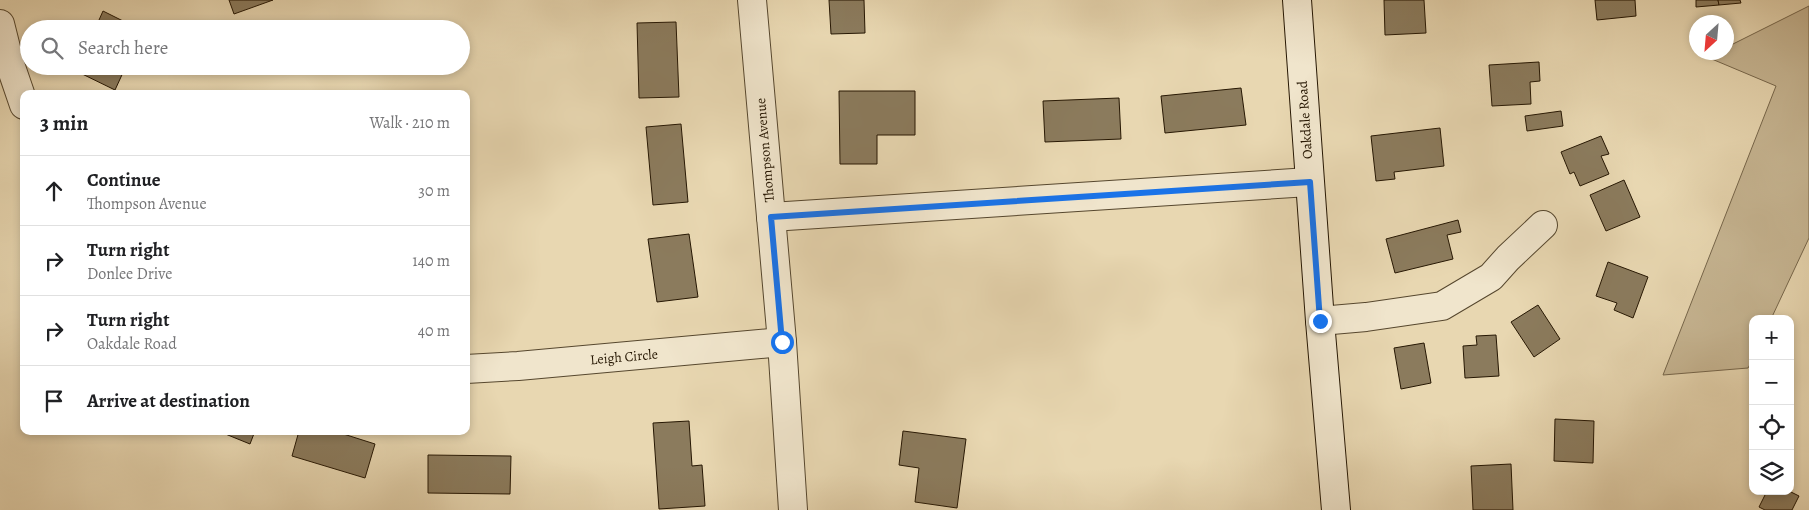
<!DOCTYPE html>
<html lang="en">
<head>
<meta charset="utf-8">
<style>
  body { margin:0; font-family:Alegreya,serif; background:#f2f2f2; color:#202124 }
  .controls { position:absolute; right:15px; bottom:15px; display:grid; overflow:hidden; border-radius:10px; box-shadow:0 2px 8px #0003 }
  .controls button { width:45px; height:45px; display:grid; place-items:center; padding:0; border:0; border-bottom:1px solid #e0e0e0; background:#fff; color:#202124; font:25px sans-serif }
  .compass { position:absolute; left:1689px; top:15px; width:45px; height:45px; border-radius:50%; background:#fff; box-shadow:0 2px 8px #0003; rotate:206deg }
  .stop { position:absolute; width:15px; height:15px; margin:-11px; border:4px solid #1a73e8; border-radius:50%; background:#fff }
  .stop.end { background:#1a73e8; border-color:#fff; box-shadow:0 1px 5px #0008 }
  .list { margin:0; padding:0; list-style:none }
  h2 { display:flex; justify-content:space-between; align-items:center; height:65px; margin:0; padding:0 20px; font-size:21px }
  h2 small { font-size:16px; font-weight:400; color:#757577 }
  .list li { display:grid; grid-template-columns:32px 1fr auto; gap:15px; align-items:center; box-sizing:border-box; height:70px; padding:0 20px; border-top:1px solid #e0e0e0 }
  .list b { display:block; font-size:19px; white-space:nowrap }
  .list p { margin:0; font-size:16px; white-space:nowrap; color:#757577 }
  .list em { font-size:16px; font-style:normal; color:#757577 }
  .icon { flex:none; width:28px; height:28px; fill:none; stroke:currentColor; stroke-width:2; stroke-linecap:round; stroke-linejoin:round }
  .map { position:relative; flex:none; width:1809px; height:510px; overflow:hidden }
  .search { position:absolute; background:#fff; box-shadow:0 2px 8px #0003; left:20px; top:20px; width:450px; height:55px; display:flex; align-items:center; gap:12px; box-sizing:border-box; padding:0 18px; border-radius:28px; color:#757577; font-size:19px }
  .panel { position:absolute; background:#fff; box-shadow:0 2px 8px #0003; left:20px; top:90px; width:450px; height:345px; border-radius:10px }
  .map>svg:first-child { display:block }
  .green { fill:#c7b693; stroke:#76664b }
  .building { fill:#8b7b5d; stroke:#261703 }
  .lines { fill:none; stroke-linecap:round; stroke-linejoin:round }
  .street-casing { stroke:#56472e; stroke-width:30 }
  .secondary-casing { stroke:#261703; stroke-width:30 }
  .street { stroke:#f0e5cc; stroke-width:28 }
  .secondary { stroke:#f0e5cc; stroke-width:28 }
  .route { stroke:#1a73e8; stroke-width:6 }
  .labels { text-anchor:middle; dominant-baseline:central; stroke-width:4; stroke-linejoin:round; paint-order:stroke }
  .street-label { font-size:14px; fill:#261703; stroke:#f0e5cc }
</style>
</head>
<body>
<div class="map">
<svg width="1809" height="510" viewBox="0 0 1809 510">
  <rect width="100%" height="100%" fill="#e8d7b1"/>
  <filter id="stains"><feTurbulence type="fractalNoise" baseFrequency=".004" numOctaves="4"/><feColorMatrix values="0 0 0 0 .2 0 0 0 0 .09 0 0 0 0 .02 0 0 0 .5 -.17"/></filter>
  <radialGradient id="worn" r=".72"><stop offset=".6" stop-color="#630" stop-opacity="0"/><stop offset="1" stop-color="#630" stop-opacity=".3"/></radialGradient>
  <polygon class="green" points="1809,6 1809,238 1771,319 1753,319 1753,359 1748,368 1663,375 1776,86 1707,57 1715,53 1726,52 1727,47"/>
  <g class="building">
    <polygon points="229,0 273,0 234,14"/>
    <polygon points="829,0 864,0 865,33 831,34"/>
    <polygon points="1384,0 1424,0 1426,33 1385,35"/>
    <polygon points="1595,0 1635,0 1636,16 1597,20"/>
    <polygon points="1696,0 1718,0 1719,5 1696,7"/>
    <polygon points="1718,0 1740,0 1741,3 1719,5"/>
    <polygon points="103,11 139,29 95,29"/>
    <polygon points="676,22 679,97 639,98 637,23"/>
    <polygon points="1539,62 1540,81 1530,82 1531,104 1492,106 1489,65"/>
    <polygon points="76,66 126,66 115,90 74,70"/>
    <polygon points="1241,88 1246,125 1165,133 1161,96"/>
    <polygon points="839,91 915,91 915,135 877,135 877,164 840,164"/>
    <polygon points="1119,98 1121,139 1045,142 1043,101"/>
    <polygon points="1561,111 1563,126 1527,131 1525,116"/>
    <polygon points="681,124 688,202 653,205 646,127"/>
    <polygon points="1440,128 1444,166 1394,172 1395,179 1376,181 1371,136"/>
    <polygon points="1601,136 1609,154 1601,156 1609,174 1580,186 1574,172 1570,174 1561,152"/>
    <polygon points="1624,180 1640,217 1606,231 1590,195"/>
    <polygon points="1458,220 1461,232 1447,235 1453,259 1395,273 1386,239"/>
    <polygon points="689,234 698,297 657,302 648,239"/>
    <polygon points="1608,262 1648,277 1633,318 1614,310 1617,303 1596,296"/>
    <polygon points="1538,305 1560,339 1534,357 1511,322"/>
    <polygon points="1496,335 1499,376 1465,378 1463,346 1477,345 1476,336"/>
    <polygon points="1424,343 1431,383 1401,389 1394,348"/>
    <polygon points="1555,419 1594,421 1593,463 1554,461"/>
    <polygon points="689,421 692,466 702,465 705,506 659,509 653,423"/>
    <polygon points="218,431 255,431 250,444"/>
    <polygon points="299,431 334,431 375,444 365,478 292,456"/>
    <polygon points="903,431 966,439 957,508 915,502 919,468 899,465"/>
    <polygon points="428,455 511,456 510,494 428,493"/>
    <polygon points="1511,464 1513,510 1473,510 1471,466"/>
    <polygon points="1767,491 1789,491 1799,496 1792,510 1765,510 1759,507"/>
  </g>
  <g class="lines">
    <defs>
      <g id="street">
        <polyline points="752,0 782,342 793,510"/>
        <polyline points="0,24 10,64 24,105"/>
        <polyline points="771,217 1309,182"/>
        <polyline points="1320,321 1366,317 1442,306 1491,277 1508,258 1543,225"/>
        <polyline points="466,369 518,366 782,342"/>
      </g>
      <polyline id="secondary" points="1297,0 1320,321 1336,510"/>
    </defs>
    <use href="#street" class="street-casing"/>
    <use href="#secondary" class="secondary-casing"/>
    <use href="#street" class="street"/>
    <use href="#secondary" class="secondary"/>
  </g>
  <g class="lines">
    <polyline class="route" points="782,342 771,217 1310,182 1320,321"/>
  </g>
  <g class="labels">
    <g class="street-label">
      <text transform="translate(1305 120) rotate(-94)">Oakdale Road</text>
      <text transform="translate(765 150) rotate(-95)">Thompson Avenue</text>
      <text transform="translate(624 357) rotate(-5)">Leigh Circle</text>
    </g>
  </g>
  <rect width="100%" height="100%" filter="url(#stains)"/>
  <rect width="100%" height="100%" fill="url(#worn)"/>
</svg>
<div class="controls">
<button>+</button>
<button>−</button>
<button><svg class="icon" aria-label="locate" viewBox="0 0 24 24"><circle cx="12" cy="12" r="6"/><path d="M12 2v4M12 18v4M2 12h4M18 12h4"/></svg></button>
<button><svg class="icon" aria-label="layers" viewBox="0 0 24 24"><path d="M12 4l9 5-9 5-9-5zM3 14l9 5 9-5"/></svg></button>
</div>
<svg class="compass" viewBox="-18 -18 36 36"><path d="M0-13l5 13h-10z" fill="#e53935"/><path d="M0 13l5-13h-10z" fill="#757577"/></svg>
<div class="stop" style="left:782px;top:342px"></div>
<div class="stop end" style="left:1320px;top:321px"></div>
<div class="search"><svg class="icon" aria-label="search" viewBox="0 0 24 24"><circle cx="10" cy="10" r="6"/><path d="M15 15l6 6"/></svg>Search here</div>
<section class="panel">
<h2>3 min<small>Walk · 210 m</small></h2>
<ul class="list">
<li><svg class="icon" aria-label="ahead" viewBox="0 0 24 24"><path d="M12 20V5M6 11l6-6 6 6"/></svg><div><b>Continue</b><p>Thompson Avenue</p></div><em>30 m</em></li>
<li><svg class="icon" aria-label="right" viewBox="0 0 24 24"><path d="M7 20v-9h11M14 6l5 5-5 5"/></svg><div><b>Turn right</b><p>Donlee Drive</p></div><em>140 m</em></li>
<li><svg class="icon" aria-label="right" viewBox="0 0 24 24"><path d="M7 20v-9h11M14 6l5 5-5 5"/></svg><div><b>Turn right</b><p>Oakdale Road</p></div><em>40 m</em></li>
<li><svg class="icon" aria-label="arrive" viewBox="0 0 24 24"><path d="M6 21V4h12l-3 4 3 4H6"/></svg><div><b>Arrive at destination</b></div></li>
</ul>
</section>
</div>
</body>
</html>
